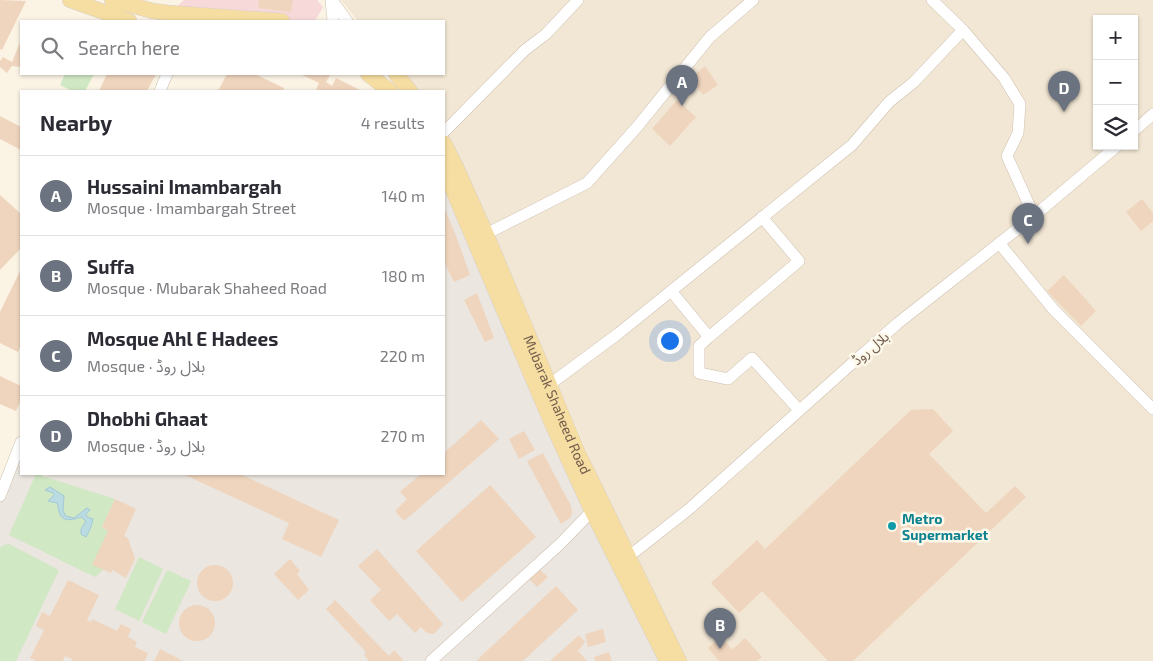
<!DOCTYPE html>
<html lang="en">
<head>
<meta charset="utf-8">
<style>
  body { margin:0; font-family:"Exo 2","Noto Sans Arabic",sans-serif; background:#f7f7f7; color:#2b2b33 }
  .controls { position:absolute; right:15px; top:15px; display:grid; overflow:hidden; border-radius:0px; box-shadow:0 1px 4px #0004 }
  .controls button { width:45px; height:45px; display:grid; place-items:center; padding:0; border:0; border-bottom:1px solid #e1e1e2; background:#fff; color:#2b2b33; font:25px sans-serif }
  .you { position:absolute; left:669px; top:340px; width:18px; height:18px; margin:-12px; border:4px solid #fff; border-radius:50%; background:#1a73e8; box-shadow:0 0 0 8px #1a73e833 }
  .badge { display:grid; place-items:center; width:32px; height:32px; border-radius:50%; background:#7c4f40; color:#fff; font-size:16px; font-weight:700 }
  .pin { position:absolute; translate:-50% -41px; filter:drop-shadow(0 1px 2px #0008) }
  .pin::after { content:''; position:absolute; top:26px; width:18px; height:15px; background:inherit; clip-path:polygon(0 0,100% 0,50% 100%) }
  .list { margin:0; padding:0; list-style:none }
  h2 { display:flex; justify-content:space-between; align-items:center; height:65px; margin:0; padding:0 20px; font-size:21px }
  h2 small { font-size:16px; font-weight:400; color:#7c7c81 }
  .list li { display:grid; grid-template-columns:32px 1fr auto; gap:15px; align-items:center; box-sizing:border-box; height:80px; padding:0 20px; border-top:1px solid #e1e1e2 }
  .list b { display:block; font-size:19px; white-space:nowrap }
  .list p { margin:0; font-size:16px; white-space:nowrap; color:#7c7c81 }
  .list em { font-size:16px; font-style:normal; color:#7c7c81 }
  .icon { flex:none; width:28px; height:28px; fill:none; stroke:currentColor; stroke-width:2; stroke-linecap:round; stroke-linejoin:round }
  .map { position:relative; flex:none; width:1153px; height:661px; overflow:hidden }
  .search { position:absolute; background:#fff; box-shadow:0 1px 4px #0004; left:20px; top:20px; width:425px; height:55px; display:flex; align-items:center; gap:12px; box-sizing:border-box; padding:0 18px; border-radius:0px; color:#7c7c81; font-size:19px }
  .panel { position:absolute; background:#fff; box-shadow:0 1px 4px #0004; left:20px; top:90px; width:425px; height:385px; border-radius:0px }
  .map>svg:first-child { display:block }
  .residential { fill:#f2e7d4; fill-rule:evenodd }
  .industrial { fill:#ebe6df }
  .medical { fill:#f8d9da }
  .green { fill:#d0e8c4 }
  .water { fill:#bbdbe3; stroke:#a2c9d5 }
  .building { fill:#efd5be }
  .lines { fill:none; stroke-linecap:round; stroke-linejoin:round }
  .minor-casing { stroke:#cebfaf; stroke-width:12 }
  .major-casing { stroke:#d8d1cd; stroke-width:16 }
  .minor { stroke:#fff; stroke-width:11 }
  .major { stroke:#f6dda1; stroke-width:15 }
  .culture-dot { fill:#0f9aa8; stroke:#fef8eb; stroke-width:2 }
  .labels { text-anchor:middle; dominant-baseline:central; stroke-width:5; stroke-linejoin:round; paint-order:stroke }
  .street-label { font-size:14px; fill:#725c4c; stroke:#fef8eb }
  .culture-label { font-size:14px; font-weight:bold; fill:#0d838f; stroke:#fef8eb; text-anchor:start }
</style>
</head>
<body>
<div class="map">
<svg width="1153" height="661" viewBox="0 0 1153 661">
  <rect width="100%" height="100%" fill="#fbf4e5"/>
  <path class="residential" d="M341 0H1153V661H678L457 153 444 134V91H414L401 74H444V21H358ZM1097 19H1134V146H1097Z"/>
  <polygon class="industrial" points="444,160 670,661 0,661 0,495 13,463 21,466 21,474 38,474 46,477 48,474 444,474"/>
  <polygon class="medical" points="184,0 317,0 323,7 315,21 282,21 169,13"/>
  <g class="green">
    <polygon points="65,74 94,74 85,91 72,91 60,85"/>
    <polygon points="36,474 115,499 102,527 108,531 103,570 95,577 9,535"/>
    <polygon points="9,544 59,570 16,661 0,661 0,548 3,545"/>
    <polygon points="139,557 163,569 139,621 115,609"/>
    <polygon points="167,570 191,581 166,634 142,622"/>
  </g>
  <path class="water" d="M50 487 64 496 63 511 66 516 74 518 87 508 90 510 86 514 87 517 93 519 91 527 86 537 81 534V529L86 521 81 517C73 520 61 523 59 511 58 508 58 505 57 503L48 501 54 495 53 493 45 490Z"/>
  <g class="building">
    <polygon points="0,0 26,1 2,50 0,49"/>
    <polygon points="259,0 293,0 291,12 258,8"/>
    <polygon points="21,40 21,67 12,66 7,73 0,67 0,61 3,57 12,62"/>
    <polygon points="705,66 718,85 703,95 690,78"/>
    <polygon points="107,74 156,74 147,91 99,91"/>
    <polygon points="227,74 255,74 284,88 283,91 218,91"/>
    <polygon points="300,74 328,74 330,75 326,82 332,86 336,78 362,91 320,91 316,89 319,83"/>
    <polygon points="677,100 696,117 670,146 652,129"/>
    <polygon points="0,116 21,127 21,150 0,139"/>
    <polygon points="0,195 20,213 21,212 21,248 0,270"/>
    <polygon points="1142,199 1153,213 1153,221 1141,231 1126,212"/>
    <polygon points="444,207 456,236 470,275 454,282 444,262"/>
    <polygon points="21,269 21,344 18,352 0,343 0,312"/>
    <polygon points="1064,275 1096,311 1081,326 1047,291"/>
    <polygon points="477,293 494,338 485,342 464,300"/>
    <polygon points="0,376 21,386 21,400 16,411 0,404"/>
    <polygon points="933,409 953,431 929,454 986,513 1015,486 1026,497 853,661 828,661 762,591 739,613 711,583 757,540 765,549 911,410"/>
    <polygon points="481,420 499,439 404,521 395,511 407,499 400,492 421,474 444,474 444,453"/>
    <polygon points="524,431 535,450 519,459 509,439"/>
    <polygon points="543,453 571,506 572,512 571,517 561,524 527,461"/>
    <polygon points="183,474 240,474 339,520 321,557 282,539 289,523"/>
    <polygon points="490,485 536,537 462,602 416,551"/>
    <polygon points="115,499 136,509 124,536 128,538 135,559 126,578 112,570 111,573 92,565 108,531 102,527"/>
    <polygon points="377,549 443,624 434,634 427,633 421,627 415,633 397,614 389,621 370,600 381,590 358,566"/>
    <polygon points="290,559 300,571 297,574 309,590 298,600 274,574"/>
    <circle cx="215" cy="583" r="18"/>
    <polygon points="538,568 548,577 537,587 527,577"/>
    <polygon points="68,580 99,595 87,620 91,622 92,619 117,631 121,624 131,629 128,637 137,642 135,647 148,653 145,661 71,661 72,659 65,656 63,661 36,661 30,658 44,630 36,626 42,612 50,616"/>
    <polygon points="556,586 578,610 523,661 476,661"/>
    <polygon points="335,600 389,656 394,650 404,661 369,661 364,655 366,652 326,609"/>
    <circle cx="197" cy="623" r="18"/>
    <polygon points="603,629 606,642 588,647 585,634"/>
    <polygon points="579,635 585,642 578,651 587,661 550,661"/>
    <polygon points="721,636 732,650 745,638 762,657 757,661 719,661 708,648"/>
    <polygon points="160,649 183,661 154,661"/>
    <polygon points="609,652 612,661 595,661 594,657"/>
  </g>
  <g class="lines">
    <defs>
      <g id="minor">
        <polyline points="332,0 347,21"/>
        <polyline points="932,0 963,30 1004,78 1020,104 1018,133 1007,156 1034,216"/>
        <polyline points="331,1 333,21"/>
        <polyline points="160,91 167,74"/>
        <polyline points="1134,131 1153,114"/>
        <polyline points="444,132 525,50 546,34 578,0"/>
        <polyline points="486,234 587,183 637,127 710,37 753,0"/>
        <polyline points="999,243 1054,310 1153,409"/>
        <polyline points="671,291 709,337 699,346 699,373 728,379 752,358 799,410"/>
        <polyline points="709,337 799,261 762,217"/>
        <polyline points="549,385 619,333 852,145 889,102 914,82 963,30"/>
        <polyline points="0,496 21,442"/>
        <polyline points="628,557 688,510 848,367 898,323 1034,216 1117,146"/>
        <polyline points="431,661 560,544 592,511"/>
      </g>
      <g id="major">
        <polyline points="70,0 129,21"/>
        <polyline points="112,0 153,11 169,13 282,21"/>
        <polyline points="368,74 390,91"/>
        <polyline points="396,74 410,91"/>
        <path id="s1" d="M444 143 456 167 486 234 578 453 679 661"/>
        <polyline points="444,169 550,419 592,511 667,661"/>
      </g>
    </defs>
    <use href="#minor" class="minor-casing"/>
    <use href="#major" class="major-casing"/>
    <use href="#minor" class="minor"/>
    <use href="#major" class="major"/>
  </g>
  <circle class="culture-dot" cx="892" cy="526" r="5"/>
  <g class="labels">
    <g class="street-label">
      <text transform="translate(870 348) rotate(-40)">بلال روڈ</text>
      <text stroke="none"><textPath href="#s1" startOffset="285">Mubarak Shaheed Road</textPath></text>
    </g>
    <g class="culture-label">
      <text x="902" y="518">Metro<tspan x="902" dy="16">Supermarket</tspan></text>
    </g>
  </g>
</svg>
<div class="controls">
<button>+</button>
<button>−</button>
<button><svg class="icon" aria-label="layers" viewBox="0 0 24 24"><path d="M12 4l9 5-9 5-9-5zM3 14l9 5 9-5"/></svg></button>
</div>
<div class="you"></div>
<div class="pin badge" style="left:682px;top:106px;background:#6b7280">A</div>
<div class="pin badge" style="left:720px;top:649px;background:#6b7280">B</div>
<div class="pin badge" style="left:1028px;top:244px;background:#6b7280">C</div>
<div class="pin badge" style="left:1064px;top:112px;background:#6b7280">D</div>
<div class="search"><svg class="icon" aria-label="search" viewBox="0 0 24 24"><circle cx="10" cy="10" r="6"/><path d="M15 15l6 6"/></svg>Search here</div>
<section class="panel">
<h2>Nearby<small>4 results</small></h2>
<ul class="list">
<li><span class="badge" style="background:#6b7280">A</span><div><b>Hussaini Imambargah</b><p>Mosque · Imambargah Street</p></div><em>140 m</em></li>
<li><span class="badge" style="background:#6b7280">B</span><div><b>Suffa</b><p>Mosque · Mubarak Shaheed Road</p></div><em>180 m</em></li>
<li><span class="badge" style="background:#6b7280">C</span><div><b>Mosque Ahl E Hadees</b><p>Mosque · بلال روڈ</p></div><em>220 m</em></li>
<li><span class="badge" style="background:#6b7280">D</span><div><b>Dhobhi Ghaat</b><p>Mosque · بلال روڈ</p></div><em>270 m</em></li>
</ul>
</section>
</div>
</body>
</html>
